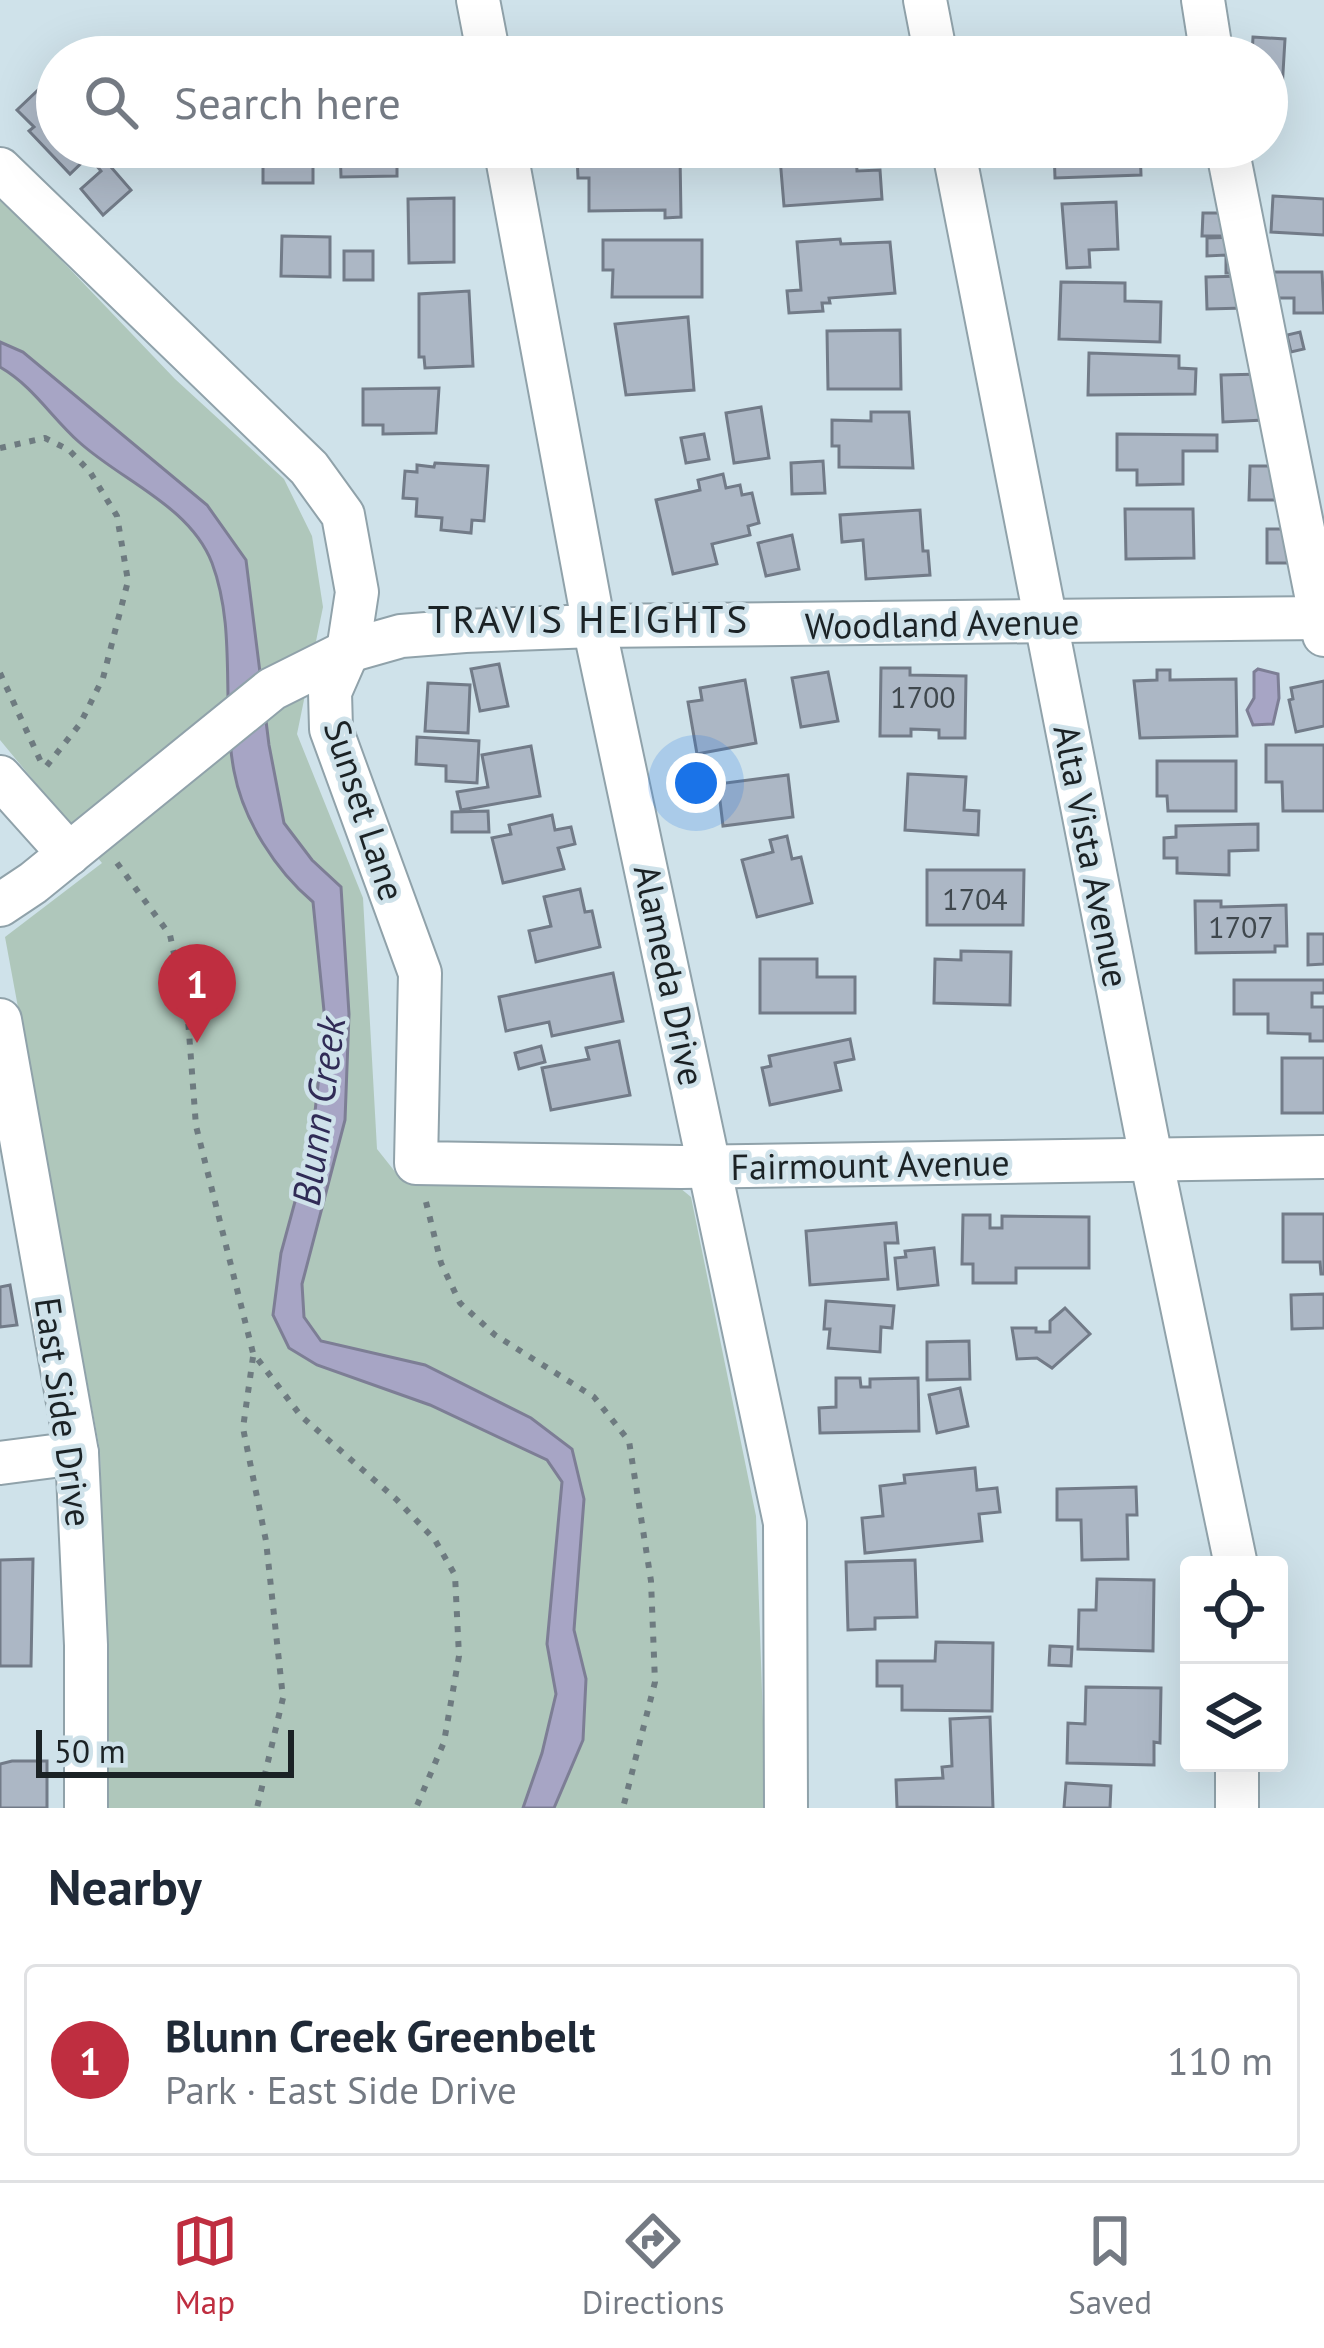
<!DOCTYPE html>
<html lang="en">
<head>
<meta charset="utf-8">
<style>
  body { margin:0; font-family:"PT Sans",sans-serif; background:#f2f2f3; color:#1f2937 }
  .controls { position:absolute; right:36px; bottom:36px; display:grid; overflow:hidden; border-radius:12px; box-shadow:0 12px 48px #0002 }
  .controls button { width:108px; height:108px; display:grid; place-items:center; padding:0; border:0; border-bottom:3px solid #e0e1e3; background:#fff; color:#1f2937; font:60px sans-serif }
  .scale { position:absolute; left:36px; bottom:30px; width:258px; box-sizing:border-box; padding-left:12px; border:6px solid #1b2225; border-top:0; font-size:33px; line-height:42px; white-space:nowrap; color:#1b2225; -webkit-text-stroke:9px #cfe2ea; paint-order:stroke }
  .you { position:absolute; left:696px; top:783px; width:42px; height:42px; margin:-30px; border:9px solid #fff; border-radius:50%; background:#1a73e8; box-shadow:0 0 0 18px #1a73e833 }
  .badge { display:grid; place-items:center; width:78px; height:78px; border-radius:50%; background:#bf2e40; color:#fff; font-size:39px; font-weight:700 }
  .pin { position:absolute; translate:-50% -99px; filter:drop-shadow(0 3px 6px #0008) }
  .pin::after { content:''; position:absolute; top:63px; width:42px; height:36px; background:inherit; clip-path:polygon(0 0,100% 0,50% 100%) }
  .list { margin:0; padding:0; list-style:none }
  h2 { display:flex; justify-content:space-between; align-items:center; height:156px; margin:0; padding:0 48px; font-size:51px }
  h2 small { font-size:39px; font-weight:400; color:#747a83 }
  .list li { display:grid; grid-template-columns:78px 1fr auto; gap:36px; align-items:center; box-sizing:border-box; height:192px; margin:0 24px 24px; padding:0 24px; border:3px solid #e0e1e3; border-radius:12px }
  .list b { display:block; font-size:45px; white-space:nowrap }
  .list p { margin:0; font-size:39px; white-space:nowrap; color:#747a83 }
  .list em { font-size:39px; font-style:normal; color:#747a83 }
  .icon { flex:none; width:66px; height:66px; fill:none; stroke:currentColor; stroke-width:2; stroke-linecap:round; stroke-linejoin:round }
  .map { position:relative; flex:none; width:1324px; height:1808px; overflow:hidden }
  .search { position:absolute; background:#fff; box-shadow:0 12px 48px #0002; left:36px; right:36px; top:36px; height:132px; display:flex; align-items:center; gap:30px; box-sizing:border-box; padding:0 42px; border-radius:66px; color:#747a83; font-size:45px }
  .sheet { height:372px; background:#fff }
  nav { display:flex; justify-content:space-around; align-items:center; box-sizing:border-box; height:168px; border-top:3px solid #e0e1e3; background:#fff; font-size:33px; color:#747a83 }
  nav a { display:grid; justify-items:center; gap:6px }
  nav .on { color:#bf2e40 }
  .map>svg:first-child { display:block }
  .green { fill:#afc7bb }
  .water { fill:#a7a5c5; stroke:#7d7e95; stroke-width:3 }
  .building { fill:#acb7c5; stroke:#727b88; stroke-width:3 }
  .lines { fill:none; stroke-linecap:round; stroke-linejoin:round }
  .minor-casing { stroke:#90a2aa; stroke-width:46 }
  .path { stroke:#6e7b80; stroke-width:6; stroke-dasharray:6 9; stroke-linecap:butt }
  .minor { stroke:#fff; stroke-width:42 }
  .labels { text-anchor:middle; dominant-baseline:central; stroke-width:9; stroke-linejoin:round; paint-order:stroke }
  .number-label { font-size:30px; fill:#3f474d }
  .street-label { font-size:36px; fill:#1b2225; stroke:#cfe2ea }
  .neighbourhood-label { font-size:39px; letter-spacing:3px; fill:#1b2225; stroke:#cfe2ea }
  .water-label { font-size:39px; font-style:italic; fill:#302b56; stroke:#cfe2ea }
</style>
</head>
<body>
<div class="map">
<svg width="1324" height="1808" viewBox="0 0 1324 1808">
  <rect width="100%" height="100%" fill="#cfe2ea"/>
  <polygon class="green" points="0,196 175,379 284,479 312,536 323,607 297,734 363,898 377,1149 400,1178 662,1182 680,1188 691,1197 756,1516 766,1808 109,1808 100,1451 5,937 102,863 0,740"/>
  <g class="water">
    <path d="M0 342 23 352 207 505 246 560 269 745 284 823 312 860 341 887 349 1014 345 1120 302 1284 304 1317 321 1341 425 1365 531 1418 572 1449 584 1499 574 1630 586 1679 583 1740 554 1808H523L542 1753 556 1694 547 1644 562 1482 547 1460 430 1405 317 1365 289 1348 273 1315 281 1253 312 1139 325 1021 313 902C276 871 243 820 234 771 221 702 237 630 212 563 190 506 122 481 79 442 51 417 33 386 0 367Z"/>
    <polygon points="1258,669 1278,674 1279,698 1273,724 1253,725 1247,710 1254,698 1254,672"/>
  </g>
  <g class="building">
    <polygon points="1253,37 1285,39 1281,107 1267,106 1267,57 1252,57"/>
    <polygon points="1112,48 1112,57 1085,57 1085,49"/>
    <polygon points="57,72 57,147 98,147 70,174 29,131 34,127 17,110"/>
    <polygon points="313,147 313,183 263,183 263,149"/>
    <polygon points="340,147 397,147 397,176 341,177"/>
    <polygon points="588,147 676,147 677,155 680,155 681,217 665,218 665,210 589,211 589,178 578,178 577,155 588,155"/>
    <polygon points="1059,147 1140,147 1141,175 1055,178 1054,149"/>
    <polygon points="856,153 857,171 880,170 882,199 784,206 780,158"/>
    <polygon points="104,159 131,190 103,215 81,189 101,171 96,165"/>
    <polygon points="1273,196 1324,199 1324,235 1271,232"/>
    <polygon points="454,198 454,262 409,263 408,199"/>
    <polygon points="1116,202 1118,249 1089,250 1090,267 1067,268 1062,204"/>
    <polygon points="1203,213 1225,213 1224,236 1202,236"/>
    <polygon points="282,236 330,237 330,277 281,276"/>
    <polygon points="1238,237 1245,273 1226,273 1226,255 1207,256 1207,238"/>
    <polygon points="840,239 841,244 890,242 895,293 829,298 830,303 822,303 823,311 789,313 787,291 801,290 797,242"/>
    <polygon points="603,240 702,240 702,297 612,297 613,270 603,270"/>
    <rect x="344" y="251" width="29" height="29"/>
    <polygon points="1273,272 1322,272 1324,313 1294,313 1294,298 1273,298"/>
    <polygon points="1244,276 1245,308 1207,309 1206,277"/>
    <polygon points="1061,282 1125,283 1125,301 1161,302 1160,342 1059,339"/>
    <polygon points="469,291 473,366 425,368 424,357 419,357 419,294"/>
    <polygon points="688,317 694,390 626,395 615,324"/>
    <polygon points="900,330 901,389 828,389 827,331"/>
    <polygon points="1300,332 1304,349 1291,352 1287,335"/>
    <polygon points="1089,353 1179,356 1179,368 1196,369 1195,394 1088,395"/>
    <polygon points="1262,374 1264,420 1223,422 1221,375"/>
    <polygon points="439,388 436,433 383,434 383,425 363,425 363,389"/>
    <polygon points="761,407 769,458 734,463 726,413"/>
    <polygon points="871,412 909,412 913,468 839,467 839,446 832,446 832,420 871,421"/>
    <polygon points="704,434 709,459 686,463 681,438"/>
    <polygon points="1117,434 1217,435 1217,451 1183,451 1183,484 1137,485 1137,470 1117,470"/>
    <polygon points="823,461 825,493 792,494 791,463"/>
    <polygon points="435,463 488,466 484,521 472,520 471,533 441,530 442,518 416,516 417,499 403,498 405,471 417,472 417,465 434,467"/>
    <polygon points="1250,466 1283,466 1283,500 1249,500"/>
    <polygon points="723,474 726,488 740,485 742,495 752,493 759,523 748,526 750,535 712,544 717,564 673,574 656,500 700,490 698,480"/>
    <polygon points="1125,509 1193,509 1194,558 1126,559"/>
    <polygon points="920,510 923,551 928,551 930,575 866,579 863,540 842,542 840,515"/>
    <rect x="1267" y="529" width="29" height="34"/>
    <polygon points="792,535 799,569 766,576 758,543"/>
    <polygon points="499,664 508,706 480,711 471,669"/>
    <polygon points="881,668 910,668 910,675 966,676 965,738 939,738 939,730 911,729 911,736 880,736"/>
    <polygon points="1157,670 1170,670 1170,680 1236,679 1237,736 1140,738 1134,681 1157,680"/>
    <polygon points="828,672 838,721 801,727 792,678"/>
    <polygon points="745,680 756,743 697,754 688,702 702,700 700,688"/>
    <polygon points="1324,681 1324,726 1296,732 1289,700 1293,699 1291,688"/>
    <polygon points="428,683 470,685 468,733 425,731"/>
    <polygon points="417,737 479,741 477,783 446,781 446,766 416,764"/>
    <polygon points="1266,745 1324,745 1324,811 1283,811 1282,782 1266,782"/>
    <polygon points="531,746 540,796 461,810 457,792 488,787 482,755"/>
    <polygon points="1157,761 1236,761 1236,811 1168,811 1167,796 1157,796"/>
    <polygon points="908,774 966,777 964,810 979,811 978,835 905,830"/>
    <polygon points="788,775 793,817 723,826 718,784"/>
    <polygon points="488,811 489,832 452,832 452,812"/>
    <polygon points="552,815 555,830 571,827 575,844 558,848 564,869 503,883 492,838 511,834 509,825"/>
    <polygon points="1258,824 1258,850 1229,851 1229,875 1177,873 1177,858 1164,858 1164,838 1176,837 1176,826"/>
    <polygon points="787,836 792,859 801,857 812,903 757,917 742,860 773,852 770,840"/>
    <polygon points="927,870 1024,870 1023,925 927,925"/>
    <polygon points="580,889 585,912 592,911 600,947 536,962 529,931 551,926 544,897"/>
    <polygon points="1195,901 1221,901 1221,907 1286,905 1287,946 1275,946 1275,952 1196,953"/>
    <polygon points="1308,934 1324,934 1324,964 1308,965"/>
    <polygon points="961,951 1011,952 1010,1005 934,1003 935,959 961,960"/>
    <polygon points="760,959 817,959 817,977 855,977 855,1013 760,1013"/>
    <polygon points="613,973 623,1021 552,1036 549,1022 506,1031 499,997"/>
    <polygon points="1234,980 1324,980 1324,993 1312,993 1312,1007 1324,1007 1324,1041 1310,1041 1310,1034 1268,1033 1268,1014 1234,1014"/>
    <polygon points="850,1039 854,1059 835,1063 841,1090 770,1105 762,1068 771,1066 769,1056"/>
    <polygon points="619,1041 630,1095 551,1110 542,1068 589,1059 586,1048"/>
    <polygon points="541,1046 545,1062 519,1069 515,1053"/>
    <rect x="1282" y="1058" width="42" height="55"/>
    <polygon points="1283,1214 1324,1214 1324,1274 1321,1274 1320,1262 1283,1262"/>
    <polygon points="963,1215 990,1215 990,1228 1002,1228 1002,1216 1089,1217 1089,1268 1016,1268 1016,1283 973,1283 973,1264 962,1264"/>
    <polygon points="896,1223 898,1243 885,1243 888,1279 810,1285 806,1231"/>
    <polygon points="934,1248 938,1285 898,1289 895,1258 906,1257 905,1251"/>
    <polygon points="10,1285 17,1325 0,1327 0,1287"/>
    <polygon points="1324,1294 1324,1328 1292,1329 1291,1295"/>
    <polygon points="826,1301 894,1306 892,1328 881,1327 880,1352 828,1348 830,1329 824,1329"/>
    <polygon points="1065,1308 1090,1334 1052,1368 1037,1358 1017,1359 1012,1328 1036,1328 1036,1332 1050,1332 1050,1321"/>
    <polygon points="969,1341 970,1379 927,1380 927,1342"/>
    <polygon points="836,1378 860,1378 861,1387 870,1387 870,1379 918,1378 919,1431 820,1433 819,1408 836,1407"/>
    <polygon points="960,1388 968,1426 937,1433 929,1395"/>
    <polygon points="975,1468 977,1490 997,1488 1000,1512 979,1514 982,1541 865,1553 862,1518 883,1516 880,1486 905,1483 904,1475"/>
    <polygon points="1136,1487 1137,1515 1127,1515 1128,1559 1082,1560 1081,1520 1057,1520 1057,1489"/>
    <polygon points="33,1559 31,1666 0,1666 0,1560"/>
    <polygon points="915,1560 917,1617 875,1618 875,1629 848,1630 846,1562"/>
    <polygon points="1097,1579 1154,1580 1153,1651 1078,1649 1079,1610 1096,1610"/>
    <polygon points="936,1642 993,1643 992,1711 902,1710 902,1686 877,1686 877,1661 935,1661"/>
    <polygon points="1050,1646 1072,1647 1071,1666 1049,1665"/>
    <polygon points="1086,1687 1161,1688 1160,1743 1154,1742 1154,1765 1067,1763 1068,1723 1085,1724"/>
    <polygon points="990,1717 993,1808 897,1807 896,1780 943,1778 942,1767 952,1766 950,1719"/>
    <polygon points="12,1761 47,1761 47,1808 0,1808 0,1764"/>
    <polygon points="1066,1783 1111,1786 1110,1808 1064,1808"/>
  </g>
  <g class="lines">
    <defs>
      <g id="minor">
        <polyline points="478,0 489,57"/>
        <polyline points="925,0 936,57"/>
        <polyline points="1203,0 1212,57"/>
        <polyline points="505,147 594,626 785,1523 786,1808"/>
        <polyline points="953,147 1151,1158 1236,1565"/>
        <polyline points="1227,147 1324,635"/>
        <polyline points="0,169 309,468 343,515 357,592 348,651 330,692 331,729 420,973 416,1163 681,1167 1324,1157"/>
        <polyline points="0,777 69,854"/>
        <polyline points="0,905 33,883 272,689 348,651 401,636 465,631 594,626 1324,618"/>
        <polyline points="0,1020 77,1453 86,1645 86,1808"/>
        <polyline points="0,1463 77,1453"/>
        <polyline points="1237,1808 1237,1763"/>
      </g>
    </defs>
    <use href="#minor" class="minor-casing"/>
    <g class="path">
      <polyline points="0,448 45,438 69,450 90,472 117,516 128,581 103,678 80,724 45,768"/>
      <polyline points="0,673 41,762"/>
      <polyline points="117,863 170,935 188,1019 196,1126 253,1353 301,1416 396,1499 435,1540 455,1575 459,1656 444,1742 416,1808"/>
      <polyline points="426,1202 441,1263 460,1303 495,1335 594,1397 629,1441 651,1581 655,1682 623,1808"/>
      <polyline points="253,1357 243,1428 266,1541 283,1698 257,1808"/>
    </g>
    <use href="#minor" class="minor"/>
  </g>
  <g class="labels">
    <g class="number-label">
      <text x="923" y="696">1700</text>
      <text x="975" y="898">1704</text>
      <text x="1241" y="926">1707</text>
    </g>
    <g class="street-label">
      <text transform="translate(942 623) rotate(-1)">Woodland Avenue</text>
      <text transform="translate(365 810) rotate(72)">Sunset Lane</text>
      <text transform="translate(1092 856) rotate(79)">Alta Vista Avenue</text>
      <text transform="translate(670 975) rotate(78)">Alameda Drive</text>
      <text transform="translate(870 1164) rotate(-1)">Fairmount Avenue</text>
      <text transform="translate(64 1412) rotate(82)">East Side Drive</text>
    </g>
    <g class="neighbourhood-label">
      <text x="589" y="618">TRAVIS HEIGHTS</text>
    </g>
    <g class="water-label">
      <text transform="translate(318 1111) rotate(-82)">Blunn Creek</text>
    </g>
  </g>
</svg>
<div class="controls">
<button><svg class="icon" aria-label="locate" viewBox="0 0 24 24"><circle cx="12" cy="12" r="6"/><path d="M12 2v4M12 18v4M2 12h4M18 12h4"/></svg></button>
<button><svg class="icon" aria-label="layers" viewBox="0 0 24 24"><path d="M12 4l9 5-9 5-9-5zM3 14l9 5 9-5"/></svg></button>
</div>
<div class="scale">50 m</div>
<div class="you"></div>
<div class="pin badge" style="left:197px;top:1043px">1</div>
<div class="search"><svg class="icon" aria-label="search" viewBox="0 0 24 24"><circle cx="10" cy="10" r="6"/><path d="M15 15l6 6"/></svg>Search here</div>
</div>
<section class="sheet">
<h2>Nearby<small></small></h2>
<ul class="list">
<li><span class="badge">1</span><div><b>Blunn Creek Greenbelt</b><p>Park · East Side Drive</p></div><em>110 m</em></li>
</ul>
</section>
<nav>
<a class="on"><svg class="icon" aria-label="map" viewBox="0 0 24 24"><path d="M3 6l6-2 6 2 6-2v14l-6 2-6-2-6 2zM9 4v14M15 6v14"/></svg>Map</a>
<a><svg class="icon" aria-label="directions" viewBox="0 0 24 24"><path d="M12 3l9 9-9 9-9-9zM9 14v-3h6M13 9l2 2-2 2"/></svg>Directions</a>
<a><svg class="icon" aria-label="saved" viewBox="0 0 24 24"><path d="M7 4h10v16l-5-4-5 4z"/></svg>Saved</a>
</nav>
</body>
</html>
